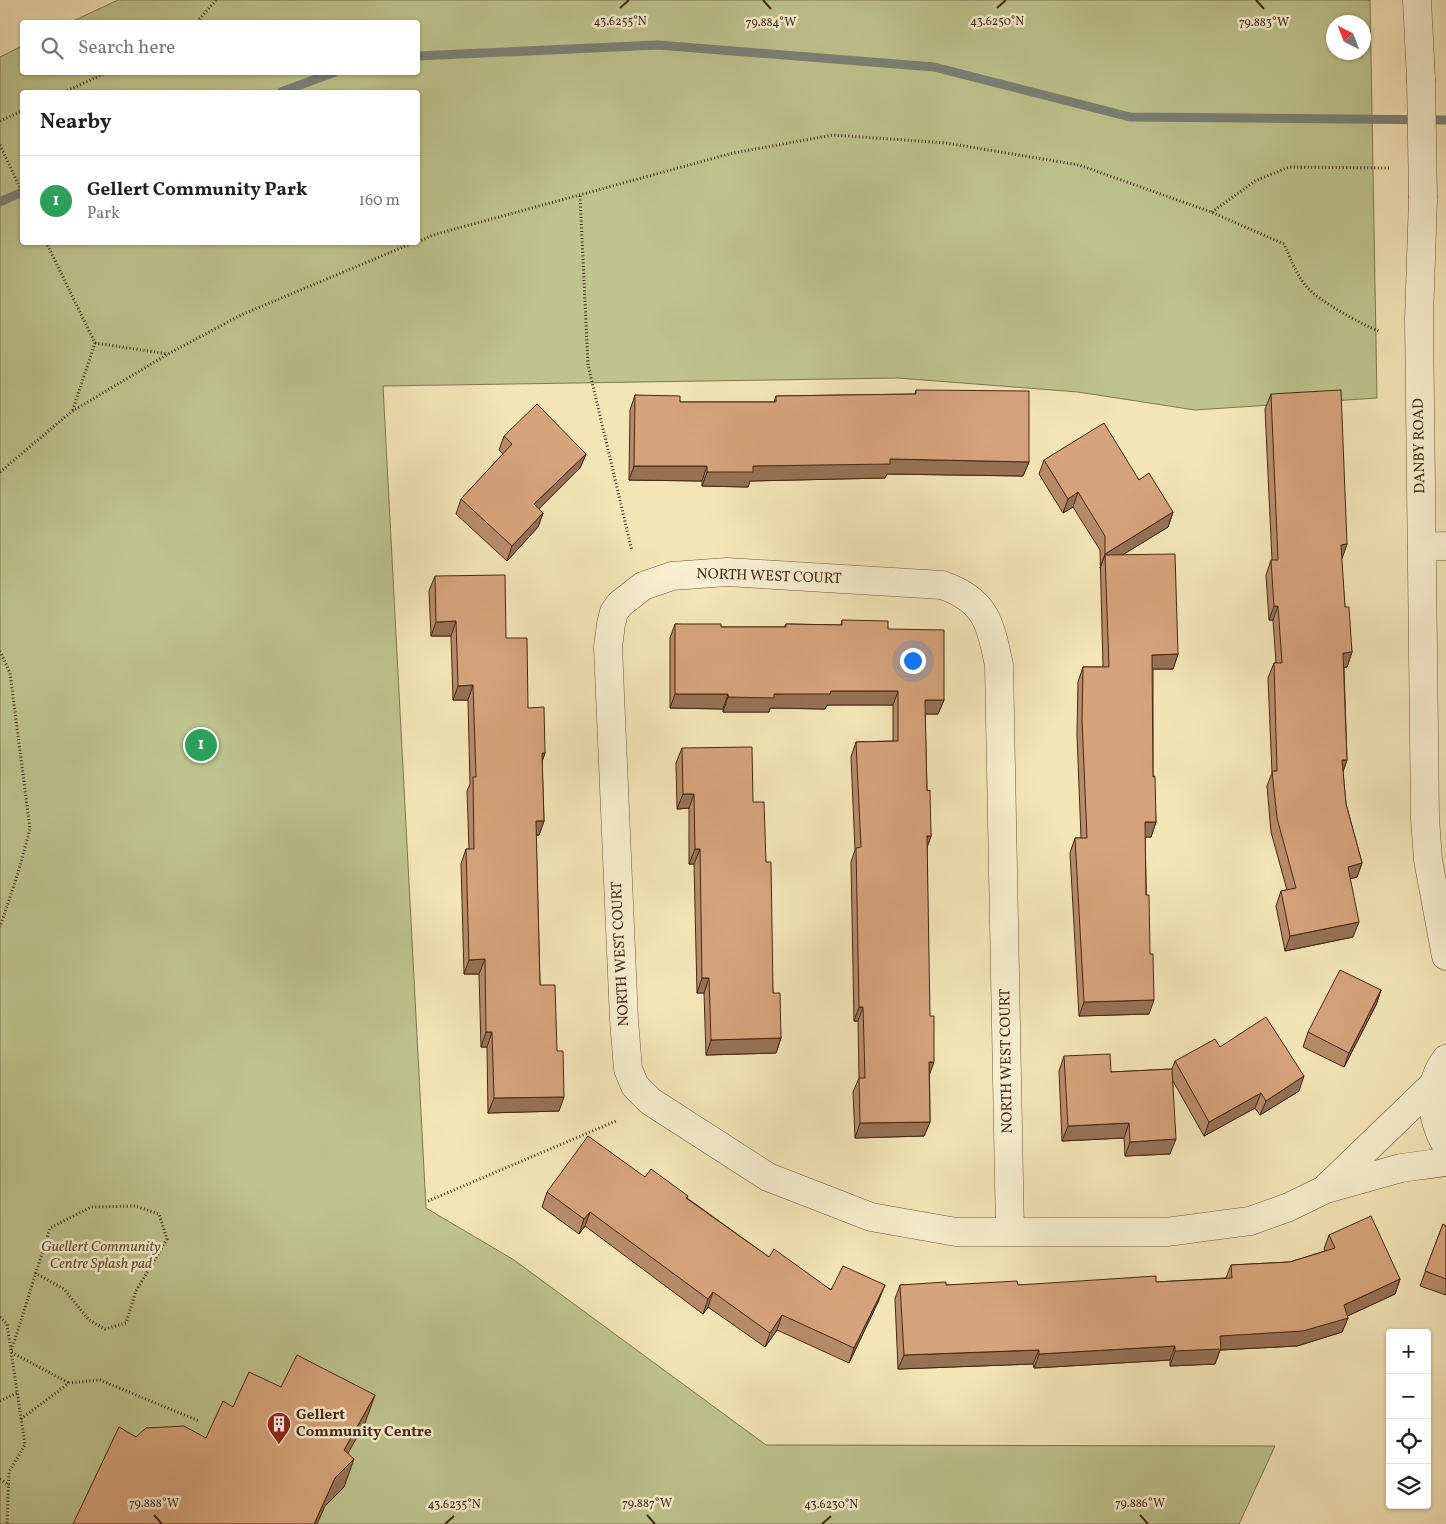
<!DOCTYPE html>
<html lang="en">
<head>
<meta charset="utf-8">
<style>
  body { margin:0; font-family:Vollkorn,serif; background:#f6f6f6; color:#202124 }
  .controls { position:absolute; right:15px; bottom:15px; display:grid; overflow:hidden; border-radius:5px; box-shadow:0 1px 4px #0004 }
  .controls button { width:45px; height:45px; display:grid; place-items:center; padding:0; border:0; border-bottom:1px solid #e0e0e0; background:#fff; color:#202124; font:25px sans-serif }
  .compass { position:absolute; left:1326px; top:15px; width:45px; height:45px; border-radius:50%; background:#fff; box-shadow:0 1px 4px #0004; rotate:318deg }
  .you { position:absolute; left:912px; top:660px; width:18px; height:18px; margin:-12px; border:4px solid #fff; border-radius:50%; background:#1a73e8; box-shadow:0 0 0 8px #1a73e833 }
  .badge { display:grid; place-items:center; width:32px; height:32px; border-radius:50%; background:#0b8043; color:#fff; font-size:16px; font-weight:700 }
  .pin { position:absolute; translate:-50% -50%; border:2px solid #fff; box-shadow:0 1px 5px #0006 }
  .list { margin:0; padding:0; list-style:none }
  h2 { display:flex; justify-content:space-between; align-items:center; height:65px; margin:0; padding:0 20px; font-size:21px }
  h2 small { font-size:16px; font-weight:400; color:#757577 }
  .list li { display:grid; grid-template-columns:32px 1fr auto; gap:15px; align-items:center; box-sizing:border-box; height:90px; padding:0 20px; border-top:1px solid #e0e0e0 }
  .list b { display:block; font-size:19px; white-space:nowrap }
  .list p { margin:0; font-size:16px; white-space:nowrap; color:#757577 }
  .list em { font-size:16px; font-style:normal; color:#757577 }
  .icon { flex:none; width:28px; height:28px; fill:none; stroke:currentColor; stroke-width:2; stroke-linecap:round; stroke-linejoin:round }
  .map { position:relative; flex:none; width:1446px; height:1524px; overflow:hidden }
  .search { position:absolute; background:#fff; box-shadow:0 1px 4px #0004; left:20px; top:20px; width:400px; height:55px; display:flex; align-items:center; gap:12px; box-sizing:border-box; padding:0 18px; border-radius:5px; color:#757577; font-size:19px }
  .panel { position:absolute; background:#fff; box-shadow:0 1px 4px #0004; left:20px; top:90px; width:400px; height:155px; border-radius:5px }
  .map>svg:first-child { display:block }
  .green { fill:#bec48d; stroke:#807652; fill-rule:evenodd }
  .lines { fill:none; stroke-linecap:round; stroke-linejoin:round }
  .stream { stroke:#7b8178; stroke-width:9 }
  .minor-casing { stroke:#6f573f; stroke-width:29 }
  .tertiary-casing { stroke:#6f573f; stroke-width:29 }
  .path { stroke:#432817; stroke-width:3; stroke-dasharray:1 2.5; stroke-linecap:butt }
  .minor { stroke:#f8eed0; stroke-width:28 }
  .tertiary { stroke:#f8eed0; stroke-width:28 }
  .tertiary-bridge-casing { stroke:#6f573f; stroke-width:29; stroke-linecap:butt }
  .tertiary-bridge { stroke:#f8eed0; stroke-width:28 }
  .wall { fill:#b98c69; stroke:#432817 }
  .shaded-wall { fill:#967255; stroke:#432817 }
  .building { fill:#d7a37a; stroke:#432817 }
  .ticks { fill:none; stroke:#432817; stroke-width:2 }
  .labels { text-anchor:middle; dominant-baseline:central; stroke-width:5; stroke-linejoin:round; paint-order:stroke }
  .street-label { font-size:15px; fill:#432817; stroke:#f8eed0 }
  .park-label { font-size:15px; font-style:italic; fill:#624f34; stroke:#f8eed0 }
  .poi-label { font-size:15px; font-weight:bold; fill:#432817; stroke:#f8eed0; text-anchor:start }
  .ticks-label { font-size:12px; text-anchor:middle; fill:#432817; stroke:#f8eed0; stroke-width:5; stroke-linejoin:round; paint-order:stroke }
</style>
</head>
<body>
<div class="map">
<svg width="1446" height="1524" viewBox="0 0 1446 1524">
  <rect width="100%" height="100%" fill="#f4e5b7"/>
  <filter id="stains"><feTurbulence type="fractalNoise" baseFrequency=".004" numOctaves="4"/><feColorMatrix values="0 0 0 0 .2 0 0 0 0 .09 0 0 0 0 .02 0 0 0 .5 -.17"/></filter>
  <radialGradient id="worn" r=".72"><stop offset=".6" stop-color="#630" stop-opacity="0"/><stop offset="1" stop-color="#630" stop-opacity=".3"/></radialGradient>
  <path class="green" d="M118 0H1370L1377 398 1195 410 1078 392 898 378 383 386 426 1208 514 1260 766 1445 1275 1446 1239 1524H0V57L22 46V72H418V22H71ZM1334 22H1364V52H1334ZM22 92H418V242H22Z"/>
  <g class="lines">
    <g class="stream">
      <polyline points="418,56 658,45 934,67 1130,117 1446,120"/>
      <polyline points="281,92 335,72"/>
      <polyline points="0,202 22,192"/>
    </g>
    <defs>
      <g id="minor">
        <polyline points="1422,547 1446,546"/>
        <polyline points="1327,1187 1434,1084"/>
        <path d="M1010 1232 999 665C990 623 986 600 942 585L727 572 672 576 643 586 620 604 614 612 611 624 608 647 624 1020 628 1069 635 1086 650 1101 768 1177 871 1217 956 1232H1166L1250 1221 1289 1207 1326 1189 1401 1168 1446 1162"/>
      </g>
      <g id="tertiary">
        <polyline points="1417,0 1421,79"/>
        <polyline points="1423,198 1419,319 1425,818 1428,860 1446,956"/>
        <path d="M1446 1059C1426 1085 1431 1119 1446 1145"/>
      </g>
    </defs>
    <use href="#minor" class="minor-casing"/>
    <use href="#tertiary" class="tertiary-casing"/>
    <g class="path">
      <polyline points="197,22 216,0"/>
      <polyline points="64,92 108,72"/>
      <polyline points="0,121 22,111"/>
      <polyline points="0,145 22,192"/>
      <polyline points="580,196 588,365 632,551"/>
      <polyline points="1212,212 1255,181 1289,167 1389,168"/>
      <polyline points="46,242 95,343 72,412"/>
      <path d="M418 242 433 235 733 153 833 135 946 143 1079 165 1211 212 1284 244C1291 259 1296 274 1306 286 1317 300 1362 325 1379 331"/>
      <polyline points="95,343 168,354"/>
      <polyline points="0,472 71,412 168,354 241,315 415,242"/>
      <polyline points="0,651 10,673 30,829 18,873 0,927"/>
      <polyline points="428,1201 616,1121"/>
      <polyline points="35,1273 64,1289 89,1320 105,1329 126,1323 136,1291 167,1239 159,1214 135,1206 91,1207 50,1228 11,1352 69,1383"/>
      <polyline points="0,1317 7,1324 25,1445 9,1472 7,1524"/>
      <polyline points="0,1401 17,1393"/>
      <polyline points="21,1419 69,1383 100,1380 199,1421"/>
      <polyline points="0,1479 9,1485"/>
    </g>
    <use href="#minor" class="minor"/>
    <use href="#tertiary" class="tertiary"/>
    <defs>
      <polyline id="tertiary-bridge" points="1421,79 1423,198"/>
    </defs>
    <use href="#tertiary-bridge" class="tertiary-bridge-casing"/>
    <use href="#tertiary-bridge" class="tertiary-bridge"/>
  </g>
  <g class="wall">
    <polygon points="916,390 1029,462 1023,476 887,474 885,478 750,481 748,487 702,486 702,481 629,480 630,410 635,395 680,402 774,402 776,396 915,394"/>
    <polygon points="1271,394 1347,544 1341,559 1345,607 1352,652 1347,667 1344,667 1347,760 1343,772 1346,804 1362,863 1357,877 1350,879 1353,937 1285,951 1276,906 1281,891 1287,890 1271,832 1267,786 1272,773 1268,678 1274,663 1276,663 1273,620 1269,620 1266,575 1271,560 1272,560 1265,409"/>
    <polygon points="504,436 586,454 580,468 539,509 543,513 538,527 507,561 456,514 461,499 503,454 499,450"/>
    <polygon points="1044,460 1139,480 1173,512 1168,527 1122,555 1178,654 1173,669 1153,669 1153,777 1156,822 1151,837 1145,837 1149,1014 1079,1016 1070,853 1075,838 1081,838 1077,734 1078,682 1083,667 1103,667 1100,550 1073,507 1063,513 1039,474"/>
    <polygon points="435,576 506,638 528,708 545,753 542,761 544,821 539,835 536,835 540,985 559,1111 488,1113 487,1047 481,1047 479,974 464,974 461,864 466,849 469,849 467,791 470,784 468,700 453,700 451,636 431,636 429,591"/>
    <polygon points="842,620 888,629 944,700 938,714 925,714 927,791 931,836 927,847 930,1122 924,1136 855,1138 853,1092 859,1078 858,1021 854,1021 851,862 855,850 851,757 856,742 893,741 893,705 827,705 825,709 770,708 769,712 723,712 723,709 670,708 670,638 675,624 721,627 784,627 786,624 841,625"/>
    <polygon points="682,748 753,802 766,862 773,993 781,1038 776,1053 706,1055 704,993 697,993 694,864 689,864 689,808 677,809 676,763"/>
    <polygon points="1381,990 1376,1005 1344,1067 1303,1047 1308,1032"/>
    <polygon points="1220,1047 1299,1091 1260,1115 1255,1108 1204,1136 1173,1081 1170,1154 1125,1156 1124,1138 1062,1141 1059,1071 1064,1056 1111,1072 1172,1069 1175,1061"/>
    <polygon points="547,1192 688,1196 687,1198 769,1257 831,1290 879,1300 849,1363 777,1330 765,1347 708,1307 703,1314 585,1226 579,1234 542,1207"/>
    <polygon points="1443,1224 1446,1226 1446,1295 1420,1286"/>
    <polygon points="1329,1235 1400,1279 1395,1294 1347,1316 1348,1318 1342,1332 1297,1346 1220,1350 1215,1364 1170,1366 1170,1360 1034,1368 1033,1364 898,1369 895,1299 900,1285 1018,1285 1156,1282 1226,1278 1231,1265 1290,1262 1325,1251 1324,1249"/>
  </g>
  <g class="shaded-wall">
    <polygon points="586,454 580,468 529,519 534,504"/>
    <polygon points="890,459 1029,462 1023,476 887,474 885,478 750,481 748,487 702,486 707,472 753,466"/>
    <polygon points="634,466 707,466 702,481 629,480"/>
    <polygon points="1078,492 1073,507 1063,513 1068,499"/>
    <polygon points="1173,512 1168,527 1106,565 1105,555 1100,568 1105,554"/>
    <polygon points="543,513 538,527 507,561 512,546"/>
    <polygon points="1347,544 1342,559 1335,559 1341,545"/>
    <polygon points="1274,606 1278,606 1273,620 1269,620"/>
    <polygon points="456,621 451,636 431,636 436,622"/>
    <polygon points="1352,652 1347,667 1338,668 1343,653"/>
    <polygon points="1178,654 1173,669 1147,669 1152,655"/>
    <polygon points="473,685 468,700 453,700 458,686"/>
    <polygon points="831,691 898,691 893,705 827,705 825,709 770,708 769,712 723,712 728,697"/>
    <polygon points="675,694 728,694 723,709 670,708"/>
    <polygon points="925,700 944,700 938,714 920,714"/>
    <polygon points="542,753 545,753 540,768"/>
    <polygon points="1342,760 1347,760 1342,774"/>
    <polygon points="683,794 694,794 689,808 677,809"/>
    <polygon points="536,821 544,821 539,835 531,835"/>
    <polygon points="1145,822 1156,822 1151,837 1139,837"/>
    <polygon points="927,836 931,836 926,851"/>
    <polygon points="695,849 700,849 694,864 689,864"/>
    <polygon points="1362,863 1357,877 1342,881 1348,867"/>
    <polygon points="1359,922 1353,937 1285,951 1290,936"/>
    <polygon points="485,959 479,974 464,974 469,960"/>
    <polygon points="702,978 709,978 704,993 697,993"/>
    <polygon points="1381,990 1376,1005 1344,1067 1349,1053"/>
    <polygon points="1154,1000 1149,1014 1079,1016 1084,1002"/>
    <polygon points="859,1007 863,1007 858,1021 854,1021"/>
    <polygon points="486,1032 492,1032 487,1047 481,1047"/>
    <polygon points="781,1038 776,1053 706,1055 711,1040"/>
    <polygon points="929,1062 934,1062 929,1076"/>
    <polygon points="1304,1076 1299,1091 1260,1115 1266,1101"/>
    <polygon points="1261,1093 1255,1108 1204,1136 1209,1122"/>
    <polygon points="564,1097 559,1111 488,1113 494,1098"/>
    <polygon points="930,1122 924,1136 855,1138 860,1123"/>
    <polygon points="1129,1123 1124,1138 1062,1141 1068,1126"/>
    <polygon points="1176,1139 1170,1154 1125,1156 1130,1142"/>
    <polygon points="590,1212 585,1226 579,1234 584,1219"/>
    <polygon points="1400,1279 1395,1294 1339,1320 1344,1305"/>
    <polygon points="885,1285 879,1300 849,1363 854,1348"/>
    <polygon points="713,1292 708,1307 703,1314 708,1299"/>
    <polygon points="782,1315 777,1330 765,1347 770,1333"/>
    <polygon points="1348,1318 1342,1332 1297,1346 1220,1350 1215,1364 1170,1366 1175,1351 1220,1336"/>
    <polygon points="1175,1346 1170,1360 1034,1368 1039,1354"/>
    <polygon points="1039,1350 1033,1364 898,1369 904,1355"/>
    <polygon points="375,1395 365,1423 334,1478 344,1450"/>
    <polygon points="354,1459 344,1487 325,1506 317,1524 314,1524 335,1478"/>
  </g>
  <g class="building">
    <polygon points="916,390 1029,391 1029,462 890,459 890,464 753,466 753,472 707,472 707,466 634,466 635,395 680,396 680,402 776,402 776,396 916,394"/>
    <polygon points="1341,390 1347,544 1341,545 1345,607 1349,607 1352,652 1343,653 1347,760 1342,760 1346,804 1362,863 1348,867 1359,922 1290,936 1281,891 1296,888 1277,818 1272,771 1277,771 1274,663 1282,663 1278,606 1274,606 1271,560 1278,560 1271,394"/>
    <polygon points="537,404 586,454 534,504 543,513 512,546 461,499 512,444 504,436"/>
    <polygon points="1104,423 1139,480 1149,473 1173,512 1105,554 1105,536 1078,492 1068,499 1044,460"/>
    <polygon points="1175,554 1178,654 1152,655 1153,777 1155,776 1156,822 1145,822 1146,895 1149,895 1150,954 1153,954 1154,1000 1084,1002 1075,838 1087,838 1082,720 1083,667 1109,667 1105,555"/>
    <polygon points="505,575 506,638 527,638 528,708 544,707 545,753 542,753 544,821 536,821 540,985 555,985 557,1051 563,1051 564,1097 494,1098 492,1032 486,1032 485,959 469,960 466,849 474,849 473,777 476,777 473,685 458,686 456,621 436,622 435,576"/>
    <polygon points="842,620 888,621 888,629 944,630 944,700 925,700 927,791 930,790 931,836 927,836 930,1016 934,1016 934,1062 929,1062 930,1122 860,1123 859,1078 865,1078 863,1007 859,1007 856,848 861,847 856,742 898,741 898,691 831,691 830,694 774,694 774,698 728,697 728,694 675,694 675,624 721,624 721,627 786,627 786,624 842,625"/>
    <polygon points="752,747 753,802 764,802 766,862 771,862 773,993 780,993 781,1038 711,1040 709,978 702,978 700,849 695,849 694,794 683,794 682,748"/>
    <polygon points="1340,970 1381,990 1349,1053 1308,1032"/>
    <polygon points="1266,1017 1304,1076 1266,1101 1261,1093 1209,1122 1175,1061 1215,1039 1220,1047"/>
    <polygon points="1110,1054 1111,1072 1172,1069 1176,1139 1130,1142 1129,1123 1068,1126 1064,1056"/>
    <polygon points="588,1136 645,1177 651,1169 688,1196 686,1198 769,1257 774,1249 831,1290 843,1266 885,1285 854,1348 782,1315 770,1333 713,1292 708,1299 590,1212 584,1219 547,1192"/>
    <polygon points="1371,1216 1400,1279 1344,1305 1348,1318 1303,1331 1220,1336 1221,1349 1175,1351 1175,1346 1039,1354 1039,1350 904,1355 900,1285 946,1282 946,1285 1017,1281 1018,1285 1156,1276 1156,1282 1232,1278 1231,1265 1290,1262 1335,1248 1329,1235"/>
    <polygon points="1443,1224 1446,1226 1446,1279 1425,1271"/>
    <polygon points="297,1355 375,1395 344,1450 354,1459 335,1478 314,1524 73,1524 119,1427 136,1437 146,1428 184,1426 206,1438 223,1401 233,1407 249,1372 281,1387"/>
  </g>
  <path class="ticks" d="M763 0 771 9M1256 0 1264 9M620 8 629 0M997 8 1006 0M154 1515 162 1524M647 1515 655 1524M1140 1515 1148 1524M445 1524 454 1516M822 1524 831 1516"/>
  <defs>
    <symbol id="building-pin" viewBox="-11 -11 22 30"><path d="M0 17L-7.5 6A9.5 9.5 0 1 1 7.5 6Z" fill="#8f2418" stroke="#f8eed0"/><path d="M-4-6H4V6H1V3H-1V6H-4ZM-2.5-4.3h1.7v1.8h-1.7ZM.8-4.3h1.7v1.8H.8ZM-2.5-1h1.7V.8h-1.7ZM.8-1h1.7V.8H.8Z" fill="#fff"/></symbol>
  </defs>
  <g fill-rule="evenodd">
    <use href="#building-pin" x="265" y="1410" width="28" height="38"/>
  </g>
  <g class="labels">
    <g class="street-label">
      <text transform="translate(1420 446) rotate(-91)">DANBY ROAD</text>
      <text transform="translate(769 577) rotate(2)">NORTH WEST COURT</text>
      <text transform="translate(621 954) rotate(-93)">NORTH WEST COURT</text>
      <text transform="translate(1007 1061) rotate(-91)">NORTH WEST COURT</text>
    </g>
    <g class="park-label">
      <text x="101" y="1247">Guellert Community<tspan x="101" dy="17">Centre Splash pad</tspan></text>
    </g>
    <g class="poi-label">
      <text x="296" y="1415">Gellert<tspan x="296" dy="17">Community Centre</tspan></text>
    </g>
  </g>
  <g class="ticks-label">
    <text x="997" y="25">43.6250°N</text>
    <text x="620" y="25">43.6255°N</text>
    <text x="771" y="26">79.884°W</text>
    <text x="1264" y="26">79.883°W</text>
    <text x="154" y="1507">79.888°W</text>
    <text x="647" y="1507">79.887°W</text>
    <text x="1140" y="1507">79.886°W</text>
    <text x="454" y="1508">43.6235°N</text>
    <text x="831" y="1508">43.6230°N</text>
  </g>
  <rect width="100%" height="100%" filter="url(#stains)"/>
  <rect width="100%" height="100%" fill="url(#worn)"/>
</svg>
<div class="controls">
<button>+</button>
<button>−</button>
<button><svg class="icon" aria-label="locate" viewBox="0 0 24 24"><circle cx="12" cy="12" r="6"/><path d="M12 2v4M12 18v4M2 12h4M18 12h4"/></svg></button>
<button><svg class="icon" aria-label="layers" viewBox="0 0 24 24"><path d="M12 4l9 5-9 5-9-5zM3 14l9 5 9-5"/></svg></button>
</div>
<svg class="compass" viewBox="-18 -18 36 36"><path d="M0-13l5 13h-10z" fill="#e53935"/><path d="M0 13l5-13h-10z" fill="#757577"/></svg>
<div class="you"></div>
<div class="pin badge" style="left:201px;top:745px;background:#2e9e5b">1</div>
<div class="search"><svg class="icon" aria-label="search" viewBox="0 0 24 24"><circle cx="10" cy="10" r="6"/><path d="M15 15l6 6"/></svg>Search here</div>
<section class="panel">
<h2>Nearby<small></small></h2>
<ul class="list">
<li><span class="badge" style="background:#2e9e5b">1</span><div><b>Gellert Community Park</b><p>Park</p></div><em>160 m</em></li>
</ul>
</section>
</div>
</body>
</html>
